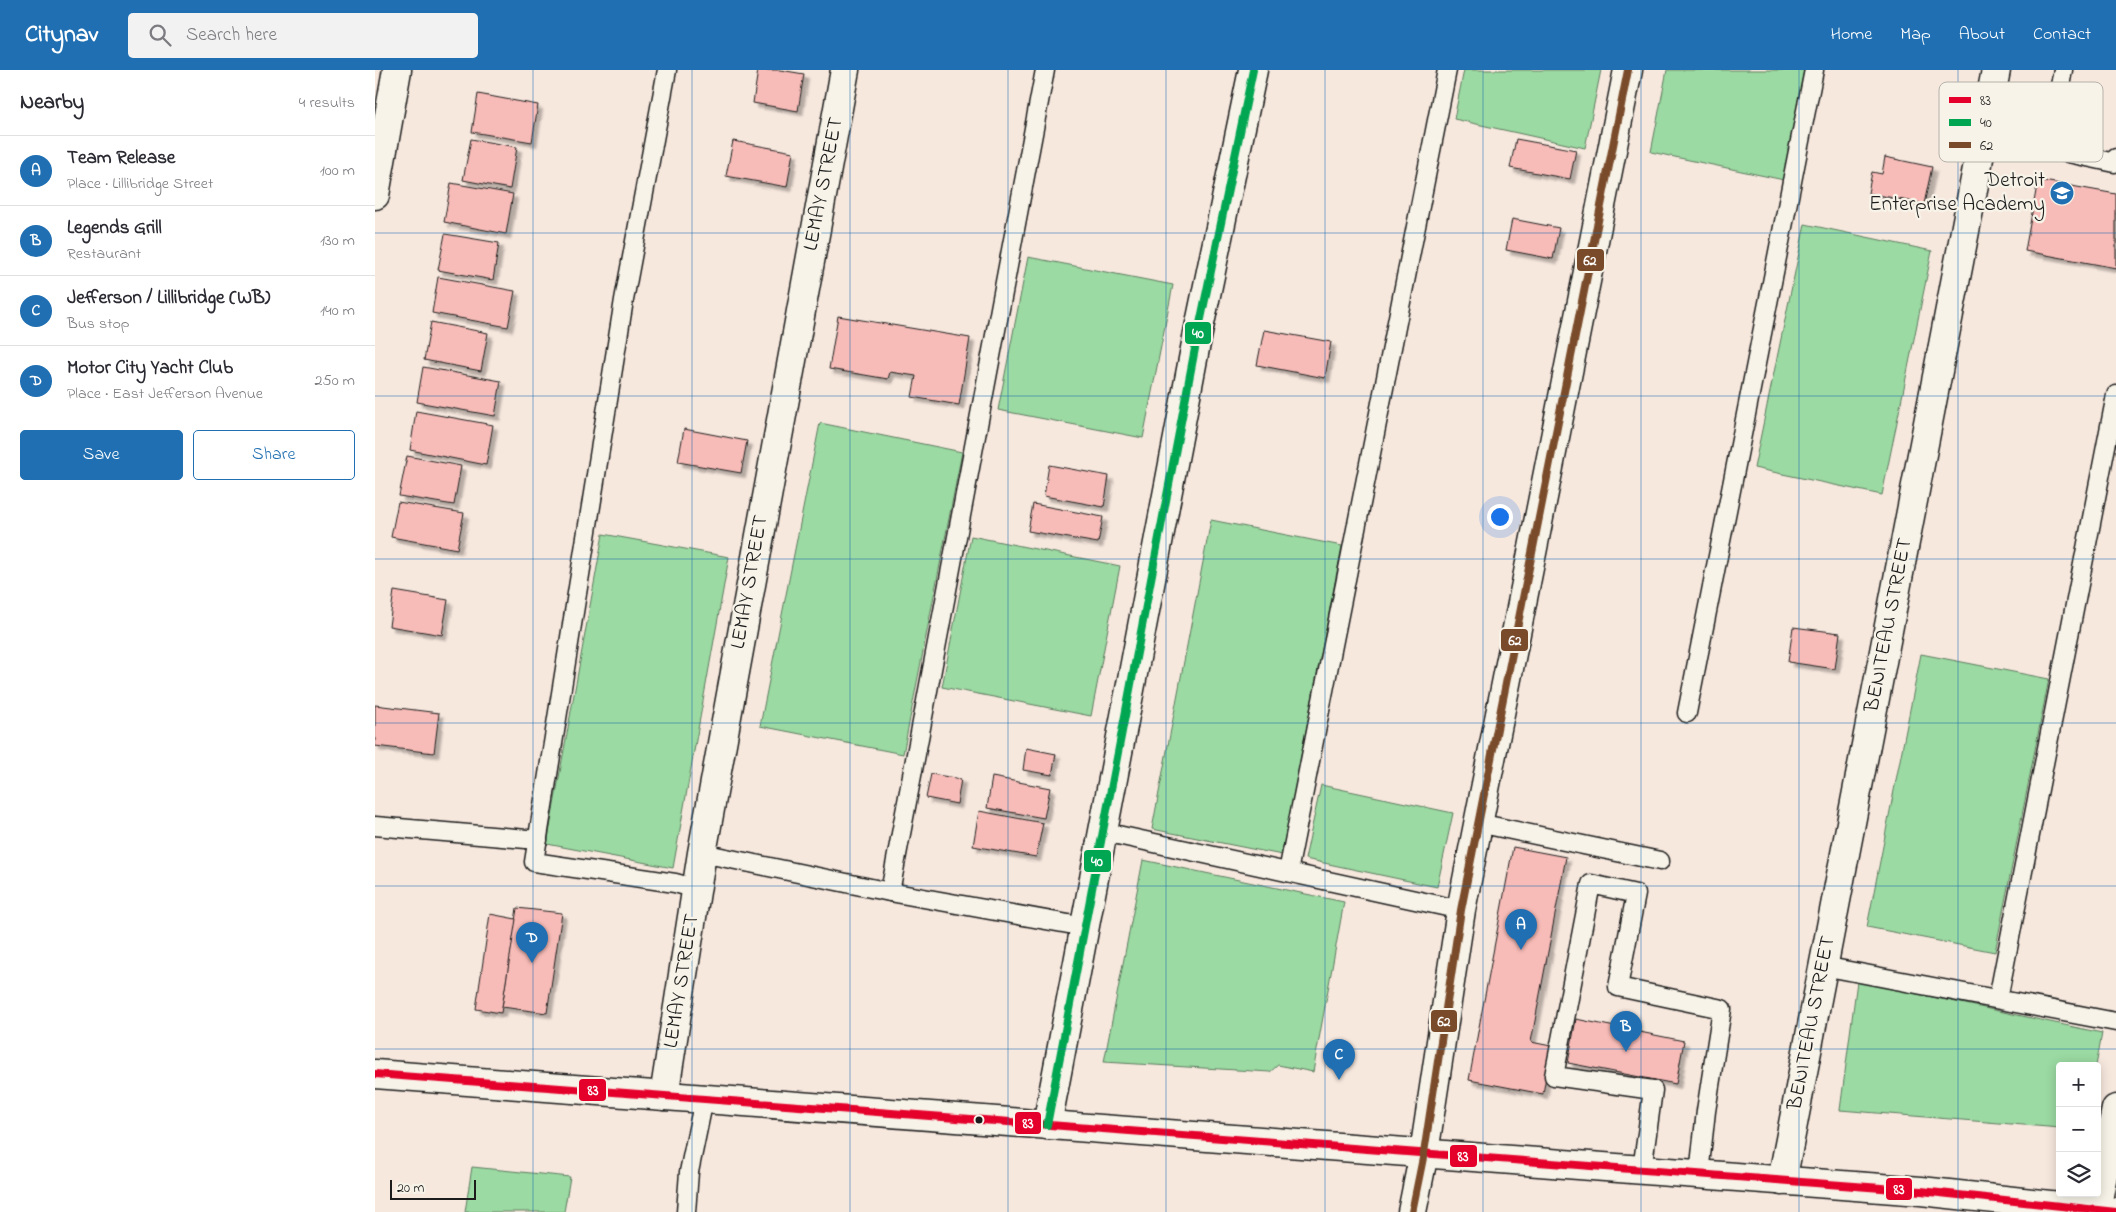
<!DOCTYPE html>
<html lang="en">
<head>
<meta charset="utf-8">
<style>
  body { margin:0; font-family:"Indie Flower",sans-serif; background:#f2f2f3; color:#2b2b33 }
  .controls { position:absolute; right:15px; bottom:15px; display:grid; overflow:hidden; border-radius:5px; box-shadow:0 2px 12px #0003 }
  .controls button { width:45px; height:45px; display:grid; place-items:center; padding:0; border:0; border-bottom:1px solid #e1e1e2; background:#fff; color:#2b2b33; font:25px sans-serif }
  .scale { position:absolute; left:15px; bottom:12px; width:86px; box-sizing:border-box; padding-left:5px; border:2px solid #1c1c1c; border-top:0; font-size:14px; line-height:18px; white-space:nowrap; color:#1c1c1c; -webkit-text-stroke:4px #f7f3e8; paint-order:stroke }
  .you { position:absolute; left:1124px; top:446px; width:18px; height:18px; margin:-12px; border:4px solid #fff; border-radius:50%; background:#1a73e8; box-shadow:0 0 0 8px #1a73e833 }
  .badge { display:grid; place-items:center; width:32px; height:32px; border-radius:50%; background:#1f6fb2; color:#fff; font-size:16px; font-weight:700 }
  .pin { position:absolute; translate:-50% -41px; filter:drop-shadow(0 1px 2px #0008) }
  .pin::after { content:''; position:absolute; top:26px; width:18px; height:15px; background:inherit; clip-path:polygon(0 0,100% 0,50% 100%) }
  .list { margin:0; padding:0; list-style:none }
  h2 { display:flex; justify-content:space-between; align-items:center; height:65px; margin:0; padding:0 20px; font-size:21px }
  h2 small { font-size:16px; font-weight:400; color:#7c7c81 }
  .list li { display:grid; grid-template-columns:32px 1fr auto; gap:15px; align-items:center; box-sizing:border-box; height:70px; padding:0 20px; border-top:1px solid #e1e1e2 }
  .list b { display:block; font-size:19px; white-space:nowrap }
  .list p { margin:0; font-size:16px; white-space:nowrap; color:#7c7c81 }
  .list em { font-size:16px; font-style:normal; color:#7c7c81 }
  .actions { display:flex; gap:10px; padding:15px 20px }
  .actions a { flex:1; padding:11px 0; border:1px solid #1f6fb2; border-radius:5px; text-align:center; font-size:18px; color:#1f6fb2 }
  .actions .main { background:#1f6fb2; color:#fff }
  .icon { flex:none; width:28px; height:28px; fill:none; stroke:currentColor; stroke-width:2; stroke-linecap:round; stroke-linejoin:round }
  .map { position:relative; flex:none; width:1741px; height:1142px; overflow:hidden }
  header { display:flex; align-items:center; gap:30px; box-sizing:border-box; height:70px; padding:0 25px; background:#1f6fb2; color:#fff }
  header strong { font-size:24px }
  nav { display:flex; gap:28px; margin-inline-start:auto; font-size:18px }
  .search { width:350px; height:45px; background:#f2f2f3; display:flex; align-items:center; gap:12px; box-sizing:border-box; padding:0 18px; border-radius:5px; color:#7c7c81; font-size:19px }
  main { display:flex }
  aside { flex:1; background:#fff }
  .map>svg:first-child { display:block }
  .green { fill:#9bdaa2; stroke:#5c7b5f }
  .building { fill:#f8bcb8; stroke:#1c1c1c; filter:url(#shadow) }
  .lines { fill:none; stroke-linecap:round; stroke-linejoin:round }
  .service-casing { stroke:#1c1c1c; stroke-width:21 }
  .minor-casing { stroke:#1c1c1c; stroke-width:31 }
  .secondary-casing { stroke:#1c1c1c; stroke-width:31 }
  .service { stroke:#f7f3e8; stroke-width:18 }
  .minor { stroke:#f7f3e8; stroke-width:28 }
  .secondary { stroke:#f7f3e8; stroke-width:28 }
  .bus-1-casing { stroke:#f7f3e8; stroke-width:11 }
  .bus-2-casing { stroke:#f7f3e8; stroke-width:11 }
  .bus-3-casing { stroke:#f7f3e8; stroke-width:11 }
  .bus-1 { stroke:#e4002b; stroke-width:8 }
  .bus-2 { stroke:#00a651; stroke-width:8 }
  .bus-3 { stroke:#7a4b2a; stroke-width:8 }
  .grid { fill:none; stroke:#1f6fb2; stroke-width:1; stroke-opacity:0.55 }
  .bus-dot { fill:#1c1c1c; stroke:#f7f3e8; stroke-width:2 }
  .labels { text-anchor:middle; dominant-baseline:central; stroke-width:4.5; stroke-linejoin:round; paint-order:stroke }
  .poi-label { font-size:21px; fill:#1c1c1c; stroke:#f7f3e8; text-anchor:end }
  .street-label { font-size:21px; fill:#1c1c1c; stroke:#f7f3e8 }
  .key { fill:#f7f3e8; stroke:#b5b2ab; stroke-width:1 }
  .key-label { font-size:14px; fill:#1c1c1c }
  .line-badge { stroke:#f7f3e8; stroke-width:2 }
  .badge-label { font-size:14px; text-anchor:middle; font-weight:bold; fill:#fff }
</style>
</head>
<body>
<header>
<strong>Citynav</strong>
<div class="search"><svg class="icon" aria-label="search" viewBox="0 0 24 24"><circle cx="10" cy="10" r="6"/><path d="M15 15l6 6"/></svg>Search here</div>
<nav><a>Home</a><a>Map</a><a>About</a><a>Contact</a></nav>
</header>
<main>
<aside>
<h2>Nearby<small>4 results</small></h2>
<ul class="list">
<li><span class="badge">A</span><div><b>Team Release</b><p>Place · Lillibridge Street</p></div><em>100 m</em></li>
<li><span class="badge">B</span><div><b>Legends Grill</b><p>Restaurant</p></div><em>130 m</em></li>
<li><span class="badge">C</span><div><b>Jefferson / Lillibridge (WB)</b><p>Bus stop</p></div><em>140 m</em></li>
<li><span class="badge">D</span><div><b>Motor City Yacht Club</b><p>Place · East Jefferson Avenue</p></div><em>250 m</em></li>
</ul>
<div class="actions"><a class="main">Save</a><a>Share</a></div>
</aside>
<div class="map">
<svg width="1741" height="1142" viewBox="0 0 1741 1142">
  <defs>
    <filter id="shadow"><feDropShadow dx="4.5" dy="4.5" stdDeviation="1" flood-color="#0004"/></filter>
  </defs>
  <rect width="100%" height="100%" fill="#f7e8de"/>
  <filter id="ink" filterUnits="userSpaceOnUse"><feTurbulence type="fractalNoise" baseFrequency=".02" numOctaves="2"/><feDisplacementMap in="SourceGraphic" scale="10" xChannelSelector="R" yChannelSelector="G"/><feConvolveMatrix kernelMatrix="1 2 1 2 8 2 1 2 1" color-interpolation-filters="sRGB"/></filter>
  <g filter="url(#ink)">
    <g class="green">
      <polygon points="1089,0 1226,0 1210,78 1079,49"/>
      <polygon points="1292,0 1429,0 1409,110 1276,82"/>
      <polygon points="1430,154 1557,181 1507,425 1379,398"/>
      <polygon points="653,187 798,215 768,368 623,340"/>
      <polygon points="445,353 587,382 528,684 385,656"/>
      <polygon points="836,450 967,476 907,785 777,759"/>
      <polygon points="228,464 354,487 298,798 172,774"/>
      <polygon points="596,466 745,496 716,646 567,617"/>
      <polygon points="1546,584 1674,609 1620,882 1492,857"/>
      <polygon points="946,715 1078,743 1062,817 930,789"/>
      <polygon points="768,790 969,832 938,1002 903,995 895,1002 729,992"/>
      <polygon points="1482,911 1727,963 1721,996 1685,996 1685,1058 1465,1040"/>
      <polygon points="97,1097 195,1107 189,1142 90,1142"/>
    </g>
    <g class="building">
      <polygon points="383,0 405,0 429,4 423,41 378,33"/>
      <polygon points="103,24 163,35 157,72 97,62"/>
      <polygon points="96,69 142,77 135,119 88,110"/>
      <polygon points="1141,69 1201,80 1195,109 1135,98"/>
      <polygon points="358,71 418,82 412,117 351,106"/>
      <polygon points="1510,87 1557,97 1549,134 1493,123 1497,102 1507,104"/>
      <polygon points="1663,110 1741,124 1741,198 1650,181"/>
      <polygon points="76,113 138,124 131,164 69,152"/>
      <polygon points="1137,149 1184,158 1178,189 1131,180"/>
      <polygon points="70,164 124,173 118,210 63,200"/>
      <polygon points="63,207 140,221 133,257 57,243"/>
      <polygon points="463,246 595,268 584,335 537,327 541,306 515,302 513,309 454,299"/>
      <polygon points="56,252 113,263 106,301 49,290"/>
      <polygon points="889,260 956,272 950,308 882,295"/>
      <polygon points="48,297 126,311 120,346 42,332"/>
      <polygon points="41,341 118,355 111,395 35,380"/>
      <polygon points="309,359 372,371 366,403 303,392"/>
      <polygon points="32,386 86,396 79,435 24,426"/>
      <polygon points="674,395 734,406 729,437 669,426"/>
      <polygon points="23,432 89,443 82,479 16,467"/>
      <polygon points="658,434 728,447 723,473 653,461"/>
      <polygon points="19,521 73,530 67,565 14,556"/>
      <polygon points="1418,557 1465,563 1460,599 1413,592"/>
      <polygon points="0,635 64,643 59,683 0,676"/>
      <polygon points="651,678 681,684 677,705 648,700"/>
      <polygon points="556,704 586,709 582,734 551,728"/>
      <polygon points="617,707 675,718 669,748 612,738"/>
      <polygon points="604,741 668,753 661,787 598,776"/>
      <polygon points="1138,777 1191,787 1156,972 1176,976 1168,1024 1094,1010"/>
      <polygon points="142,838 187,843 172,943 127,937"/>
      <polygon points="115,844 141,849 126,943 101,939"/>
      <polygon points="1201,949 1309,971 1301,1014 1193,993"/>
    </g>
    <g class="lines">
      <defs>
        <g id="service">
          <polyline points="292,0 249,230 159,792 300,813 322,819"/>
          <polyline points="1609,65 1740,93 1741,88"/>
          <polyline points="1673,79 1688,0"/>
          <polyline points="1312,643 1439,0"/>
          <polyline points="1103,753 1285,791"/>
          <polyline points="0,756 163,770"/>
          <polyline points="729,762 1086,840"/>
          <polyline points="327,783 515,822 710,857"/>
          <polyline points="913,802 1072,0"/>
          <polyline points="515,822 670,0"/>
          <polyline points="1448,896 1741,952"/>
          <polyline points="1623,929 1741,325"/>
          <polyline points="1267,1100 1278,1020 1179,1006 1216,814 1261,824 1243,917 1347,939 1331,1041 1324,1104"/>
          <polyline points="311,1142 314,1102 329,1029"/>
        </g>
        <g id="minor">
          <polyline points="0,125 22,0"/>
          <polyline points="289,1026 327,783 470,0"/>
          <polyline points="672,1055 822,268 878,0"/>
          <polyline points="1407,1111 1621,0"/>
          <polyline points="1721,1140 1741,1039"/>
          <polyline points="1037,1142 1049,1083 1086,840 1253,0"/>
        </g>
        <polyline id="secondary" points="0,1004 1546,1121 1741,1142"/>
      </defs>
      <use href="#service" class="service-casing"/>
      <use href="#minor" class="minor-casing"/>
      <use href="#secondary" class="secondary-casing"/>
      <use href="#service" class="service"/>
      <use href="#minor" class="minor"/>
      <use href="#secondary" class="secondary"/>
      <defs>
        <polyline id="bus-1" points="0,1004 1546,1121 1741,1142"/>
        <polyline id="bus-2" points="672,1055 822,268 878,0"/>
        <polyline id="bus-3" points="1037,1142 1049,1083 1086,840 1253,0"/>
      </defs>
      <use href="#bus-1" class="bus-1-casing"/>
      <use href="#bus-2" class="bus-2-casing"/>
      <use href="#bus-3" class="bus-3-casing"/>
      <use href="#bus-1" class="bus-1"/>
      <use href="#bus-2" class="bus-2"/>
      <use href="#bus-3" class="bus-3"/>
    </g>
  </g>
  <path class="grid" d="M158 0V1142M317 0V1142M475 0V1142M633 0V1142M791 0V1142M950 0V1142M1108 0V1142M1266 0V1142M1424 0V1142M1583 0V1142M0 163H1741M0 326H1741M0 489H1741M0 653H1741M0 816H1741M0 979H1741"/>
  <defs>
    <symbol id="school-disc" viewBox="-11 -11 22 22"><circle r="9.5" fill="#1f6fb2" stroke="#f7f3e8"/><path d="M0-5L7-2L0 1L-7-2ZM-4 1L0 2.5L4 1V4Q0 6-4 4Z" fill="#fff"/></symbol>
  </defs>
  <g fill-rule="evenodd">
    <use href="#school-disc" x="1673" y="109" width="28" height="28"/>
  </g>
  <circle class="bus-dot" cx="604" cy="1050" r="4.5"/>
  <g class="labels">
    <g class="poi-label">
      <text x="1670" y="111">Detroit<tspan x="1670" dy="24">Enterprise Academy</tspan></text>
    </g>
    <g class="street-label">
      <text transform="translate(449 114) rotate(-79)">LEMAY STREET</text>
      <text transform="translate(375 512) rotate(-80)">LEMAY STREET</text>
      <text transform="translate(1514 555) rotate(-79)">BENITEAU STREET</text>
      <text transform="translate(307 911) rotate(-81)">LEMAY STREET</text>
      <text transform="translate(1437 953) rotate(-79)">BENITEAU STREET</text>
    </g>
  </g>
  <rect x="1564" y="12" width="164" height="80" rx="8" class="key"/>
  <rect x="1574" y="27" width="22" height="6" fill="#e4002b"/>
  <rect x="1574" y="49" width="22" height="7" fill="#00a651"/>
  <rect x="1574" y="72" width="22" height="6" fill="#7a4b2a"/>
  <g class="key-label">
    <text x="1605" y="35">83</text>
    <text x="1605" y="57">40</text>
    <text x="1605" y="80">62</text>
  </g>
  <g class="line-badge">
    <rect x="1201" y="178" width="29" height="24" rx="5" fill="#7a4b2a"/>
    <rect x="809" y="251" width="28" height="24" rx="5" fill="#00a651"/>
    <rect x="1125" y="558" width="29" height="24" rx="5" fill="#7a4b2a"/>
    <rect x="708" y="779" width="29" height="24" rx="5" fill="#00a651"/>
    <rect x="1055" y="939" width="28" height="24" rx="5" fill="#7a4b2a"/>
    <rect x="203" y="1008" width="29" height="24" rx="5" fill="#e4002b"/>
    <rect x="639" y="1041" width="28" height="24" rx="5" fill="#e4002b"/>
    <rect x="1074" y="1074" width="29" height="24" rx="5" fill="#e4002b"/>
    <rect x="1510" y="1107" width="28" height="24" rx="5" fill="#e4002b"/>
  </g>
  <g class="badge-label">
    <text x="1215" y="195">62</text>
    <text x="823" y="268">40</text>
    <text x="1140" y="575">62</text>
    <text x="722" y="796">40</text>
    <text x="1069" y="956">62</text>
    <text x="218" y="1025">83</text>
    <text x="653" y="1058">83</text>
    <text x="1088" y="1091">83</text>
    <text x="1524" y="1124">83</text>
  </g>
</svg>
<div class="controls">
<button>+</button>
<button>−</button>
<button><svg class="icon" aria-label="layers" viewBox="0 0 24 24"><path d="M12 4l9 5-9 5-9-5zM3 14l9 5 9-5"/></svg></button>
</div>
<div class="scale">20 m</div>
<div class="you"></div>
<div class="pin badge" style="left:1146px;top:880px">A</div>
<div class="pin badge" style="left:1251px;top:982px">B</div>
<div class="pin badge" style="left:964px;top:1010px">C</div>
<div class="pin badge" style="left:157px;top:893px">D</div>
</div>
</main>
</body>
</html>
